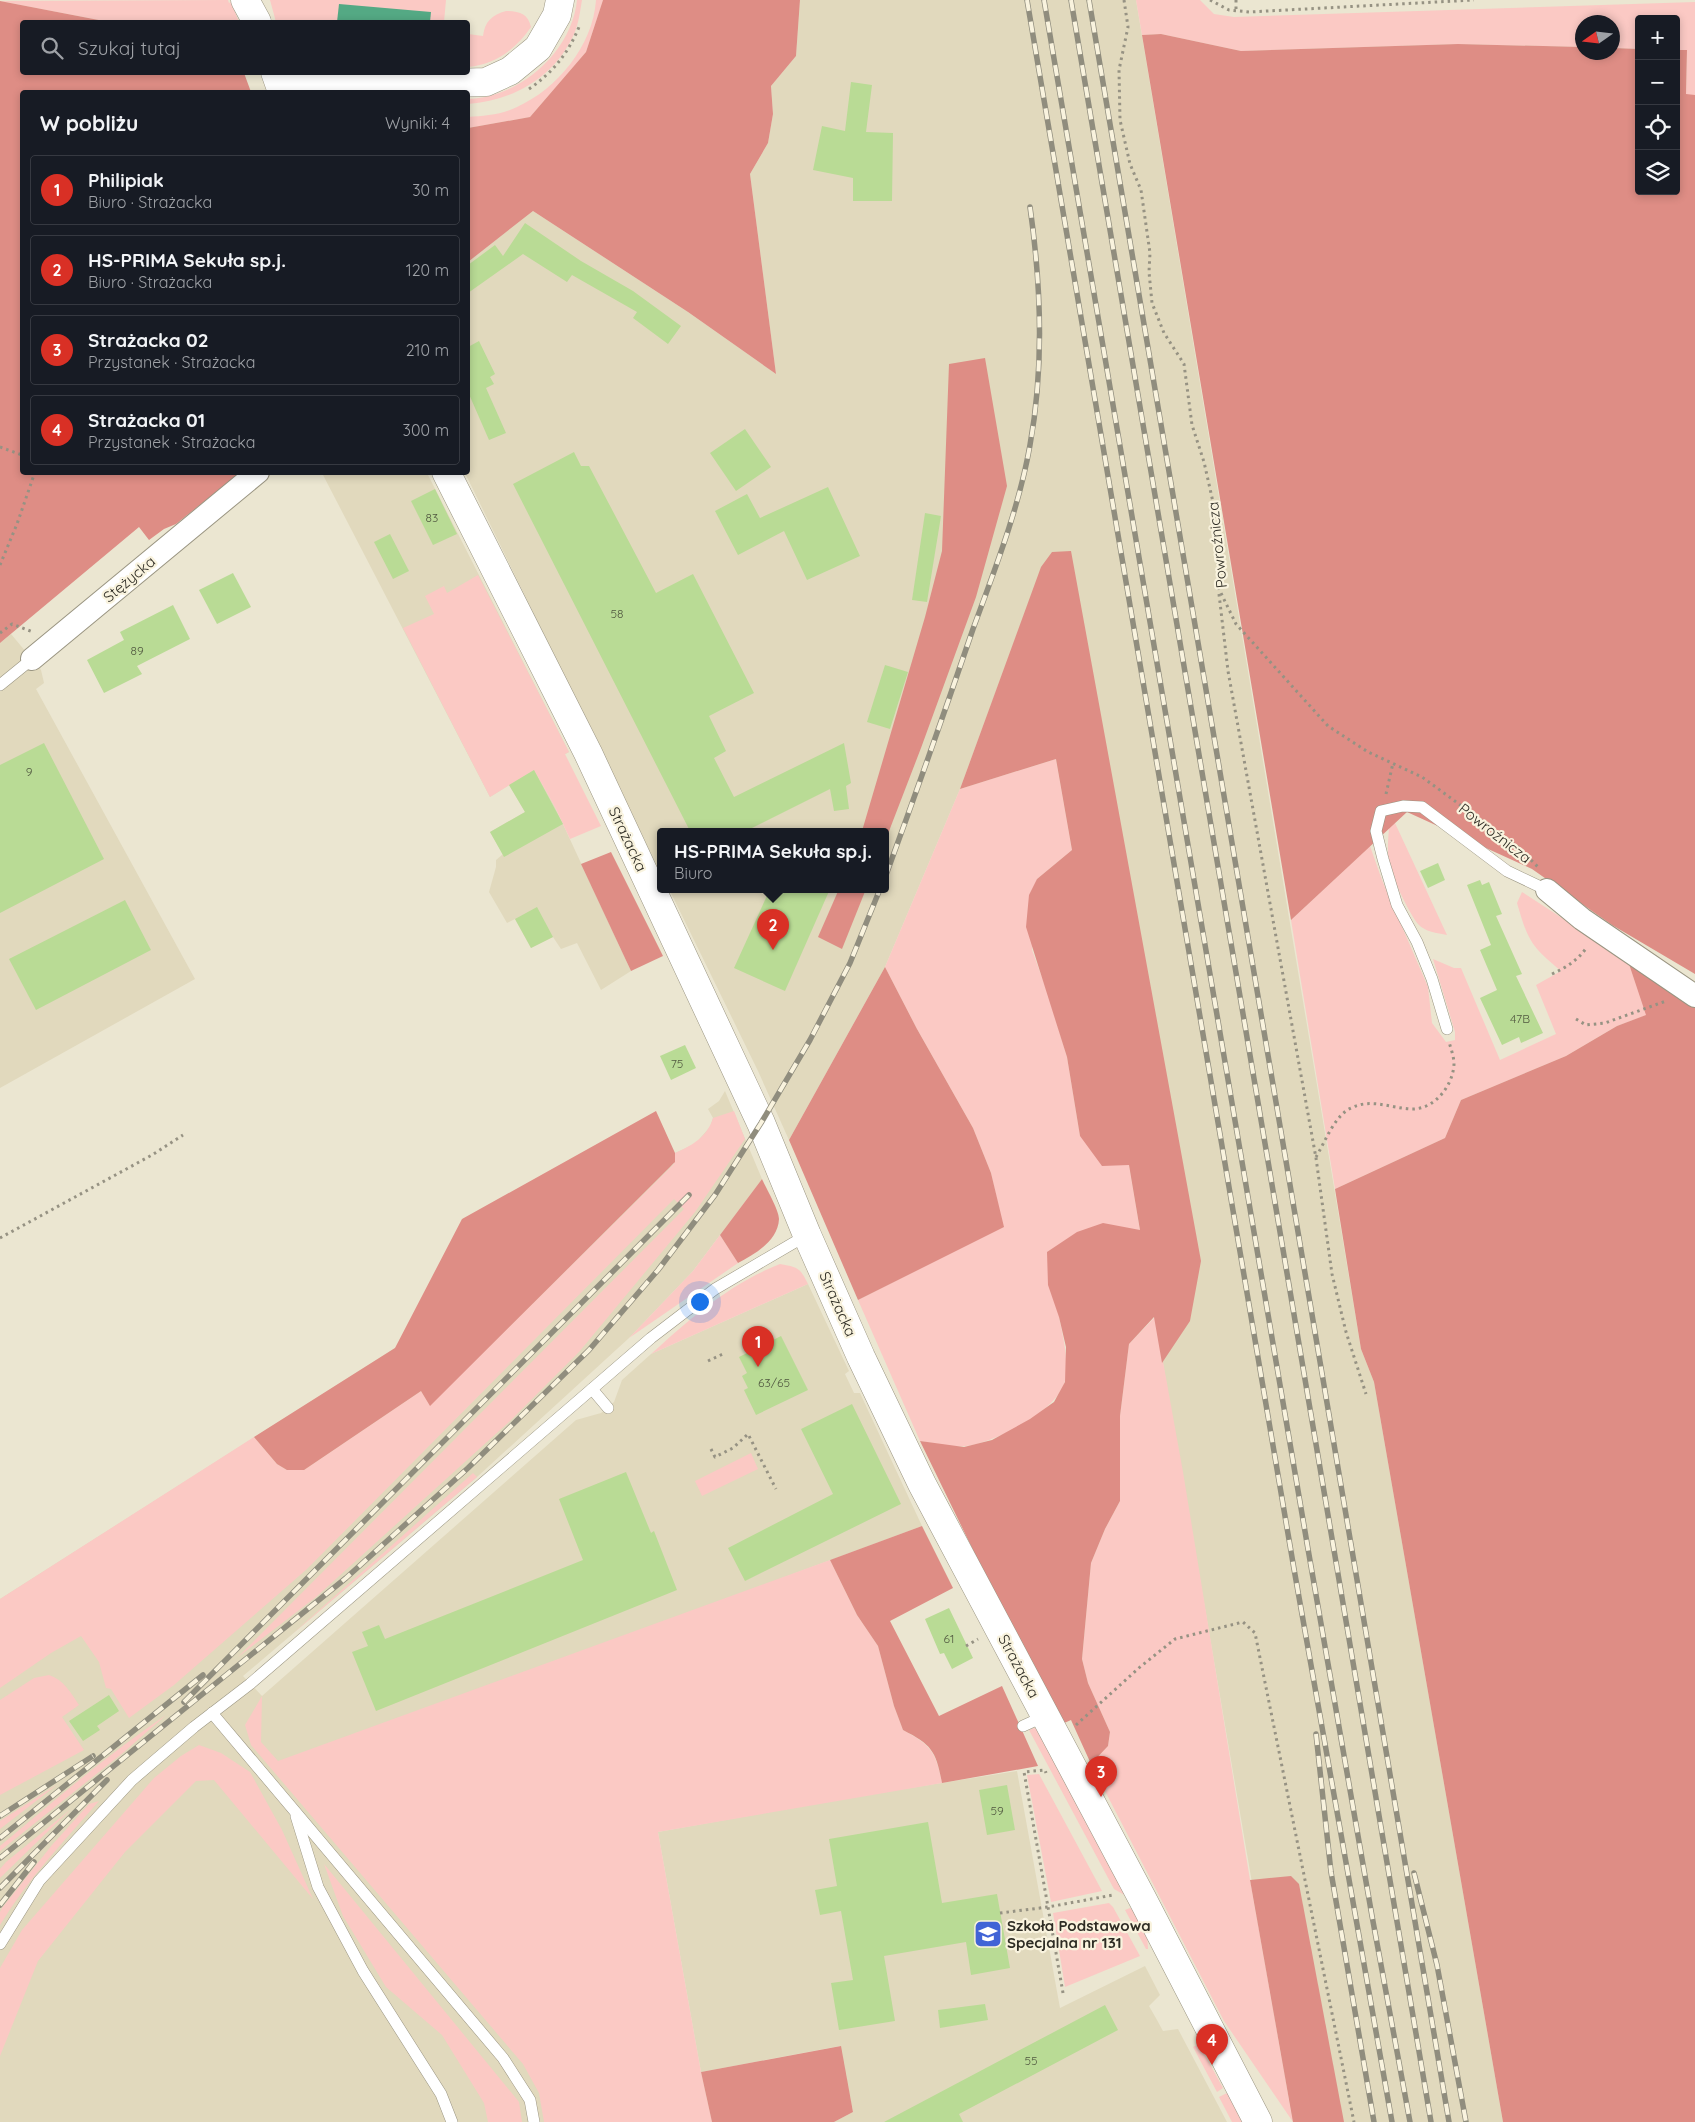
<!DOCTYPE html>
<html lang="pl">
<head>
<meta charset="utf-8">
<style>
  body { margin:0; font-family:Quicksand,sans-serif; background:#242831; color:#f1f3f6 }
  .controls { position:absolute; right:15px; top:15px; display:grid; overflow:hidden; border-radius:5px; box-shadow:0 2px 8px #0003 }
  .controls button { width:45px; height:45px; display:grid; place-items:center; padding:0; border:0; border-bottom:1px solid #363941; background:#171b24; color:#f1f3f6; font:25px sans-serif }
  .compass { position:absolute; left:1575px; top:15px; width:45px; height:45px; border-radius:50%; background:#171b24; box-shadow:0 2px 8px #0003; rotate:256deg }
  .you { position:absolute; left:699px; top:1301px; width:18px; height:18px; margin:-12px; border:4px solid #fff; border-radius:50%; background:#1a73e8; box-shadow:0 0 0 8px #1a73e833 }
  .badge { display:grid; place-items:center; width:32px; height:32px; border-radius:50%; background:#d93025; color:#fff; font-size:16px; font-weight:700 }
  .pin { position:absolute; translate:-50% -41px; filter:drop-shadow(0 1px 2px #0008) }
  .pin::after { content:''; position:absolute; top:26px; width:18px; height:15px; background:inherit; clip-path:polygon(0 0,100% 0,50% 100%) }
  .popup { position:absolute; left:657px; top:828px; width:232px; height:65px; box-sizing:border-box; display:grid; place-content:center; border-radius:5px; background:#171b24; filter:drop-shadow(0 1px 4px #0005); font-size:16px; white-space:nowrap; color:#9ea1a6 }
  .popup b { font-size:19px; color:#f1f3f6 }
  .popup::after { content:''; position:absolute; left:50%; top:100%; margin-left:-10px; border:10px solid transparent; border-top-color:#171b24 }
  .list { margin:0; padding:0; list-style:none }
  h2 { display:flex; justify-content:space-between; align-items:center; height:65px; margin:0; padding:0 20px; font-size:21px }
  h2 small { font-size:16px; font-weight:400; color:#9ea1a6 }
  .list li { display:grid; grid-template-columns:32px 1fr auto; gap:15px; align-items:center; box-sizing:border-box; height:70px; margin:0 10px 10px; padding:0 10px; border:1px solid #363941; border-radius:5px }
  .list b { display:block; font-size:19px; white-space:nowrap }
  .list p { margin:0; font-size:16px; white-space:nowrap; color:#9ea1a6 }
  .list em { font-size:16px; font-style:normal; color:#9ea1a6 }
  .icon { flex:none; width:28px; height:28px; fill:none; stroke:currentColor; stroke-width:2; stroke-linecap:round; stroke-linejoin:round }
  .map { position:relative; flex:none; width:1695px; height:2122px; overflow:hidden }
  .search { position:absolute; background:#171b24; box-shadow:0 2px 8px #0003; left:20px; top:20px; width:450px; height:55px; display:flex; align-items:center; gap:12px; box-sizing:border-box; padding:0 18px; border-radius:5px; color:#9ea1a6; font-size:19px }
  .panel { position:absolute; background:#171b24; box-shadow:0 2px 8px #0003; left:20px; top:90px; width:450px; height:385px; border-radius:5px }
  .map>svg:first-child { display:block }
  .built { fill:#e1d9bd }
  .green { fill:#fbc9c4 }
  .forest { fill:#de8d85 }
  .water { fill:#54a984 }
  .building { fill:#b9db95 }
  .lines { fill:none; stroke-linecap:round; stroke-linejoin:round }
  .lane-casing { stroke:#9a9582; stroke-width:12 }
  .street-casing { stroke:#9a9582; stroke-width:24 }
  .secondary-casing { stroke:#9a9582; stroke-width:29 }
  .primary-casing { stroke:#9a9582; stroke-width:29 }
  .path { stroke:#969283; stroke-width:3; stroke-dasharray:2.5 4; stroke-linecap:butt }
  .lane { stroke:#fff; stroke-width:11 }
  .street { stroke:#fff; stroke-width:22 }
  .secondary { stroke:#fff; stroke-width:28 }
  .primary { stroke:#fff; stroke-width:28 }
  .rail-casing { stroke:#908d7e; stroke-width:5.5 }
  .rail { stroke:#f9f3de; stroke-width:4; stroke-dasharray:11; stroke-linecap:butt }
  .labels { text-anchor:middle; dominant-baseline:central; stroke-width:4.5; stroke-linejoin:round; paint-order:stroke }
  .number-label { font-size:12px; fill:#515840 }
  .street-label { font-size:15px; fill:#2e2c24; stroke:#f9f3de }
  .poi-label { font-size:15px; font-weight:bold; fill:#2e2c24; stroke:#f9f3de; text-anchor:start }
</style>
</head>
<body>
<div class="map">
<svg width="1695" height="2122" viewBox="0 0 1695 2122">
  <rect width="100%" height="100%" fill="#ebe6d1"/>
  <g class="built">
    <polygon points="800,0 1136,0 1361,1349 1374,1382 1503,2122 1293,2122 1129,1165 1028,604 960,789 885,967 789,1140 758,1071 669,889 886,889 886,831 660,831 660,872 465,473 468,472 468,262 533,211 688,312 776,374 750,174 768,143 773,114 771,86 796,56"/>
    <polygon points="322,473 427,473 569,752 535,771 555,807 631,971 601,990 577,943 561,949 553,937 531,948 515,919 507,923 489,892 496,867 496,860 503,854 490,832 525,812 509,785 490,797"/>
    <polygon points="11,634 41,670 44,683 36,689 195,979 0,1088 0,643"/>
    <polygon points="725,1091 762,1179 693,1271 629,1338 477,1477 243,1676 262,1696 576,1420 601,1413 614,1402 622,1380 651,1354 808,1284 849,1371 845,1374 854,1393 860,1393 922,1526 723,1600 541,2072 558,2122 0,2122 0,1599 395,1348 674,1164 675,1153 695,1144 710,1127 713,1118 708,1109 719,1101"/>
    <polygon points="1017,1771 1060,2008 1145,1966 1160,1995 1149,2006 1157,2020 1163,2031 1178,2029 1227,2122 834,2122 853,2112 840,2046 701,2072 658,1832 841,1799"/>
  </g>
  <g class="green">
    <polygon points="228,0 229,3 231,2 239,22 109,22 0,1"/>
    <polygon points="270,0 446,0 444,22 276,22"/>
    <path d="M577 0H582C580 11 579 23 574 34 555 77 513 101 468 104V99C519 98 572 52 577 0Z"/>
    <path d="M596 0H603L586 52 530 117 468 128V117C484 116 501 115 517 107 557 89 593 46 596 0Z"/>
    <polygon points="1136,0 1200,0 1214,14 1234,17 1695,2 1695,95 1686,95 1687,50 1676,50 1676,19 1639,19 1639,49 1613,48 1612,22 1582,22 1582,47 1458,44 1241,51 1161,34 1142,35"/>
    <path d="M506 11C520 11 528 14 531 27 516 49 495 65 468 67V34L483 36C485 21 492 15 506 11Z"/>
    <polygon points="478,575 569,752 565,754 601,826 570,839 555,807 534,770 490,797 403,628 434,614 425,596 444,586 447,593"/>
    <path d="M1056 759 1072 850 1037 879 1032 950 1048 994 1067 1057 1080 1136 1129 1165 1140 1230 1059 1317C1063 1337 1069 1360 1065 1381 1058 1411 994 1443 966 1446 952 1448 934 1443 920 1441L858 1300 1003 1226 991 1173 973 1128 917 1029 885 967 960 789Z"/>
    <path d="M1395 823 1447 935C1437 933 1425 932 1418 924 1409 913 1392 877 1389 864 1387 852 1388 840 1389 828Z"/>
    <path d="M1370 846 1382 880 1428 987 1432 1023 1446 1042 1455 1040V1032L1433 959 1454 968H1461L1500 1060 1556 1034 1536 985 1561 971C1531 946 1528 941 1517 903L1522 892 1628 961 1647 1015 1617 1026 1566 1056 1461 1100 1445 1138 1335 1189 1291 920Z"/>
    <path d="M734 1111 745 1139 695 1212 579 1352 510 1421 316 1597 238 1657 684 1209 674 1199 307 1569 174 1685 129 1718 111 1689 106 1688 99 1662 81 1636 51 1653 0 1688V1599L254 1437 277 1464 287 1470H304L421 1391 430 1405 674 1164 675 1153C693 1145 707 1137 713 1118Z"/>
    <polygon points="720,1235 738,1263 629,1338 693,1271"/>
    <path d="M780 1264C798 1267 800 1268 808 1284L651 1354C690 1318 731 1283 780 1264Z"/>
    <polygon points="1155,1317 1183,1472 1250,1880 1293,2122 1224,2021 1091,1764 1108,1746 1110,1732 1088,1683 1082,1659 1091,1563 1105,1529 1120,1501 1120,1416 1129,1344"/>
    <polygon points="751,1453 758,1469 702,1496 695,1481"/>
    <polygon points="473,1473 477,1477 290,1636"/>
    <path d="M830 1560 857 1615 878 1646 894 1706 903 1730C931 1745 936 1752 942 1783L658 1832 701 2072 712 2122H544L539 2093 523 2064 251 1745 245 1725 262 1696 261 1742 278 1761Z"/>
    <path d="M49 1675C64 1680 71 1693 79 1705L62 1717 84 1750 0 1795V1700L34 1678Z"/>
    <path d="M166 1715 124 1752 0 1851V1846C54 1801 108 1754 166 1715Z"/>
    <polygon points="1034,1728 1041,1730 1128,1897 1114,1889 1029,1730"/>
    <polygon points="199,1745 221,1753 250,1772 282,1830 313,1899 214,1780 196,1781 125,1852 38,1961 0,2056 0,1968 22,1930 154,1778 181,1756"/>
    <polygon points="1039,1774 1102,1891 1051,1902 1027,1775"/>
    <polygon points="58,1784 0,1829 0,1821"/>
    <path d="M99 1801C64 1841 27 1880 0 1925V1912L2 1908 52 1845 89 1804Z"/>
    <polygon points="71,1809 0,1878 0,1869 6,1862"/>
    <polygon points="324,1864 519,2102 522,2122 488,2122 484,2103 442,2035 386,1987 343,1916"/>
    <polygon points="1109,1903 1113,1907 1140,1956 1065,1987 1053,1913"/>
    <polygon points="1130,1908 1135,1910 1147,1933 1148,1949 1146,1949 1125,1910"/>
    <polygon points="1199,2044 1223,2088 1217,2092 1193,2047"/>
    <polygon points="1231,2091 1247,2122 1232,2122 1219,2097"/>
  </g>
  <g class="forest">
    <polygon points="603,0 800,0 796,56 771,86 773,114 768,143 750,174 776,374 688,312 533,211 468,262 468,128 530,117 586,52"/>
    <polygon points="0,1 109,22 22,22 22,72 244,73 251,92 22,92 22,472 240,473 176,524 164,529 149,540 139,527 0,643"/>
    <polygon points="1161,34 1241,51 1458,44 1582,47 1582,52 1612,52 1613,48 1639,49 1639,191 1676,191 1676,50 1687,50 1686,94 1695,95 1695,974 1612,925 1532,869 1407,812 1291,920 1142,35"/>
    <polygon points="985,358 1007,486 976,597 921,748 886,839 886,831 862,831 925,617 942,551 949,364"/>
    <polygon points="1071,551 1201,1261 1190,1321 1162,1363 1154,1317 1129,1344 1120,1416 1120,1501 1105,1529 1091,1563 1082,1659 1088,1683 1110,1732 1108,1746 1091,1764 1071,1720 1062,1724 1046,1700 920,1441 964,1447 992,1440 1030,1419 1054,1402 1065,1382 1066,1347 1059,1317 1048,1285 1047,1252 1077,1232 1103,1223 1140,1230 1129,1165 1102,1166 1080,1136 1067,1057 1026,927 1029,895 1037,879 1072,850 1056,759 960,789 1041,567 1052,552"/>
    <polygon points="611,852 663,956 631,971 581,864"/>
    <polygon points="839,889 866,889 842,949 818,937"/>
    <polygon points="1628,961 1695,1006 1695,2122 1503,2122 1374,1382 1361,1349 1335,1189 1445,1138 1461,1100 1566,1056 1617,1026 1646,1015"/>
    <polygon points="885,967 917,1029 973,1128 991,1173 1004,1227 858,1300 789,1140"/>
    <polygon points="656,1111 675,1153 675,1162 430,1406 421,1391 304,1470 287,1470 277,1464 254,1437 395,1348 462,1219"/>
    <path d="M762 1179C766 1188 779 1210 779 1219 778 1241 755 1254 738 1263L720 1235Z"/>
    <path d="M922 1526 953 1588 890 1621 939 1716 1002 1686 1038 1766 942 1783C936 1751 932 1745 903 1730L894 1706 878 1646 857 1615 830 1560Z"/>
    <polygon points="1291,1876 1299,1884 1344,2122 1293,2122 1250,1880"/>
    <polygon points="841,2046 853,2112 834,2122 712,2122 701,2072"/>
  </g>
  <polygon class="water" points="339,4 431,12 430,22 337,22"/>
  <g class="building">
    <polygon points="851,82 872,85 866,132 893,133 892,201 853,201 853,178 813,170 822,126 845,131"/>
    <polygon points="525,223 581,261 633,291 681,326 668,344 633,318 637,312 572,275 567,282 523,254 468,293 468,265 495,245 503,256"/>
    <polygon points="479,341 495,374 490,377 494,384 486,388 506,433 489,440 468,392 468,347"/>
    <polygon points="745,429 771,467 736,491 710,453"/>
    <polygon points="574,452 581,466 589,466 656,593 693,574 754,693 709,716 726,751 714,758 734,797 844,743 851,783 846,786 849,809 834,811 830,789 746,831 690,831 513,484"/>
    <polygon points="828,487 860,556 807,580 784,531 738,555 715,511 747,494 760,518"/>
    <polygon points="435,489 457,534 433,545 411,501"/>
    <polygon points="925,513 941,516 927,602 912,600"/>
    <polygon points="390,534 409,571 393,579 374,542"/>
    <polygon points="233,573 251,607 217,624 199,590"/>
    <polygon points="173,605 190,639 137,666 142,674 104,693 87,660 124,640 120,632"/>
    <polygon points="885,665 908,672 890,729 867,722"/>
    <polygon points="44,743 104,859 0,913 0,765"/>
    <polygon points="534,770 563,824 504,857 490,832 525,812 509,785"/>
    <polygon points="1438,863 1445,880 1428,888 1420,871"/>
    <polygon points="1480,880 1482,885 1489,882 1502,914 1496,916 1522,974 1516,976 1543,1033 1521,1043 1519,1037 1502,1045 1480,998 1497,990 1480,950 1491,945 1467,885"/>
    <polygon points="770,889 830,889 785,991 734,968"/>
    <polygon points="125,900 151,950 36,1010 9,959"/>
    <polygon points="537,907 553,937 531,948 515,919"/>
    <polygon points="685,1045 696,1068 671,1080 660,1056"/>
    <polygon points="781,1336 808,1390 756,1415 744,1390 748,1388 742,1376 747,1373 739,1357"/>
    <polygon points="852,1404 901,1504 745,1581 728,1548 833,1494 801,1429"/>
    <polygon points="626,1472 651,1533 654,1531 677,1590 376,1711 352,1652 368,1646 362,1632 379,1625 385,1639 583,1560 559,1499"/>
    <polygon points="949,1608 973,1658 952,1669 944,1653 940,1654 925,1619"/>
    <polygon points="109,1695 119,1711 97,1726 100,1730 83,1741 69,1721"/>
    <polygon points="1007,1785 1015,1830 987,1835 979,1790"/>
    <polygon points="928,1822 942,1903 997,1894 1010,1968 971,1975 966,1942 884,1956 895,2021 839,2030 831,1983 853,1980 841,1911 820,1915 815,1890 837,1886 829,1839"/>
    <polygon points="985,2004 988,2020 940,2028 938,2010"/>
    <polygon points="1105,2005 1118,2030 959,2114 963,2122 884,2122"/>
  </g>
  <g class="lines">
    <defs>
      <g id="lane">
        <polyline points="0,685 32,659"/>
        <polyline points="1447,1029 1432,979 1417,942 1397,905 1383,859 1376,831 1381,811 1403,806 1422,807 1507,871 1547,890"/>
        <polyline points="592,1389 608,1408"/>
        <polyline points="212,1713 503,2058 530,2100 534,2122"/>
        <polyline points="1023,1726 1045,1716"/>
        <polyline points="296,1816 318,1887 363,1971 441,2094 452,2122"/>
        <polyline points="0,1944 39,1881 132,1780 194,1727 250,1684 651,1338 715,1289 807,1235"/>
      </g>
      <g id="street">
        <polyline points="32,659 258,472"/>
        <polyline points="1547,890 1582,919 1695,996"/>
      </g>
      <g id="secondary">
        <polyline points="282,92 281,89 335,81 417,84 486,82 510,71 538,48 557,15 560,0"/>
        <polyline points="446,472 588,753 761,1123 807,1235 861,1357 922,1484 1142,1898 1258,2122"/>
      </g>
      <g id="primary">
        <polyline points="245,0 257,22"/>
        <polyline points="275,72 281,89"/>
      </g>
    </defs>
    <use href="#lane" class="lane-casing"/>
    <use href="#street" class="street-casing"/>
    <use href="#secondary" class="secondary-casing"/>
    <use href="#primary" class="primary-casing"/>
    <g class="path">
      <polyline points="1124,0 1128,27 1119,70 1120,120 1130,164 1141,190 1150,253 1149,272 1152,303 1164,333 1184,364 1192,425 1204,462 1215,511 1219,589 1236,624 1328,726 1368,752 1422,777 1519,848 1538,867"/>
      <polyline points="1210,0 1229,10 1249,12 1474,0"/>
      <polyline points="1236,0 1236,11"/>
      <path d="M529 89C552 73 568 54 579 27"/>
      <polyline points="0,447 22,455"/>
      <polyline points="0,565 17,524 35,472"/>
      <polyline points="1219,594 1228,671 1316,1158 1332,1274 1346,1332 1366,1394"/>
      <polyline points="0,633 12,624 33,632"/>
      <polyline points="1386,794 1393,763"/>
      <path d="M1552 974C1567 967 1578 960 1587 947"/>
      <polyline points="1576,1019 1586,1025 1605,1023 1666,1001"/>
      <path d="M1316 1157C1325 1142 1335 1115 1351 1108 1371 1098 1390 1108 1411 1109 1434 1110 1453 1086 1454 1064 1454 1057 1451 1049 1449 1042"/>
      <polyline points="0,1238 152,1155 183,1135"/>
      <polyline points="708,1361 723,1354"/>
      <polyline points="711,1449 715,1457 733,1448 748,1434 776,1489"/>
      <polyline points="966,1646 978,1639"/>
      <polyline points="1076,1725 1140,1667 1175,1639 1243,1622 1255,1633 1354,2122"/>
      <polyline points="1000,1913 1048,1907 1024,1772 1045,1770 1046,1773"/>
      <polyline points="1063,1993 1048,1907 1113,1895 1113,1897"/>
    </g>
    <use href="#lane" class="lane"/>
    <use href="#street" class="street"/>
    <use href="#secondary" class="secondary"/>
    <use href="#primary" class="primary"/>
    <defs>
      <g id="rail">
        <polyline points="1027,0 1294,1569 1392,2122"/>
        <polyline points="1044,0 1308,1549 1372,1916 1410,2122"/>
        <polyline points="1071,0 1431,2122"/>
        <polyline points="1089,0 1449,2122"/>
        <path d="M886 875C916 793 945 711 973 629 995 569 1019 508 1030 445 1044 368 1041 284 1030 207"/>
        <polyline points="184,1702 689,1195"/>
        <polyline points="1316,1734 1331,1872 1374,2122"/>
        <polyline points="0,1816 93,1756"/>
        <polyline points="0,1838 203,1675"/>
        <polyline points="0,1858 346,1578 468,1468 589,1350 658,1270 715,1195 761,1123 810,1040 850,963 880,889"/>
        <polyline points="1414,1873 1437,1965 1466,2122"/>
        <polyline points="0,1888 107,1780"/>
        <polyline points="0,1905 34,1862"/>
      </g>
    </defs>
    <use href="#rail" class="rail-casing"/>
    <use href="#rail" class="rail"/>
  </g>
  <defs>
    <symbol id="school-square" viewBox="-11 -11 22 22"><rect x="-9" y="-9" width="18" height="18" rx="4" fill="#4164d6" stroke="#f9f3de"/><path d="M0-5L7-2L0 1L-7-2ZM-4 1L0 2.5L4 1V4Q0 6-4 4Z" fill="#fff"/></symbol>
  </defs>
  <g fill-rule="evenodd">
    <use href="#school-square" x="972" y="1918" width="32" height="32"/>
  </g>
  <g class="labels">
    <g class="number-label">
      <text x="432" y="517">83</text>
      <text x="617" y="613">58</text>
      <text x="137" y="650">89</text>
      <text x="29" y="771">9</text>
      <text x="1520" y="1018">47B</text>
      <text x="677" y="1063">75</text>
      <text x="774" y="1382">63/65</text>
      <text x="949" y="1638">61</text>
      <text x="997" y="1810">59</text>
      <text x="1031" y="2060">55</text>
    </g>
    <g class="street-label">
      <text transform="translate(1217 545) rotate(-96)">Powroźnicza</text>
      <text transform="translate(129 579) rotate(-40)">Stężycka</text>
      <text transform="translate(1495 833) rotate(38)">Powroźnicza</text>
      <text transform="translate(628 839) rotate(65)">Strażacka</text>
      <text transform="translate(838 1304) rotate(66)">Strażacka</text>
      <text transform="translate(1019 1666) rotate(62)">Strażacka</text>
    </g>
    <g class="poi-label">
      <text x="1007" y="1925">Szkoła Podstawowa<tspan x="1007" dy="17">Specjalna nr 131</tspan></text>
    </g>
  </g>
</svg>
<div class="controls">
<button>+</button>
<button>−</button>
<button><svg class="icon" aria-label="locate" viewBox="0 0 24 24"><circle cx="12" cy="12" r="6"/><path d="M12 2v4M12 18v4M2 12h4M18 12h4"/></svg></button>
<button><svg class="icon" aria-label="layers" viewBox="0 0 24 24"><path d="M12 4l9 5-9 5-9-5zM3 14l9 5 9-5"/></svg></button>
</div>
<svg class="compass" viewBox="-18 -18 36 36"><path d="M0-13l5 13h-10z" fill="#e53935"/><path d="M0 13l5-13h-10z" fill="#9ea1a6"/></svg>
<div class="you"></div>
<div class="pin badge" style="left:758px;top:1367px">1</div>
<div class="pin badge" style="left:773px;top:950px">2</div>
<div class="popup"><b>HS-PRIMA Sekuła sp.j.</b>Biuro</div>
<div class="pin badge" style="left:1101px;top:1797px">3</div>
<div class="pin badge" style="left:1212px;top:2065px">4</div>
<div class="search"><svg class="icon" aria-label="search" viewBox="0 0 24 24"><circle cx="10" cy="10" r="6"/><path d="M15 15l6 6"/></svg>Szukaj tutaj</div>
<section class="panel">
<h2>W pobliżu<small>Wyniki: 4</small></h2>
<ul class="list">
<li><span class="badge">1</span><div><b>Philipiak</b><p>Biuro · Strażacka</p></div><em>30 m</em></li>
<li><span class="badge">2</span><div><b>HS-PRIMA Sekuła sp.j.</b><p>Biuro · Strażacka</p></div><em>120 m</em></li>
<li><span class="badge">3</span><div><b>Strażacka 02</b><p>Przystanek · Strażacka</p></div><em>210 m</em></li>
<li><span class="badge">4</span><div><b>Strażacka 01</b><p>Przystanek · Strażacka</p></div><em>300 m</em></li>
</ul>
</section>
</div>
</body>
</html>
